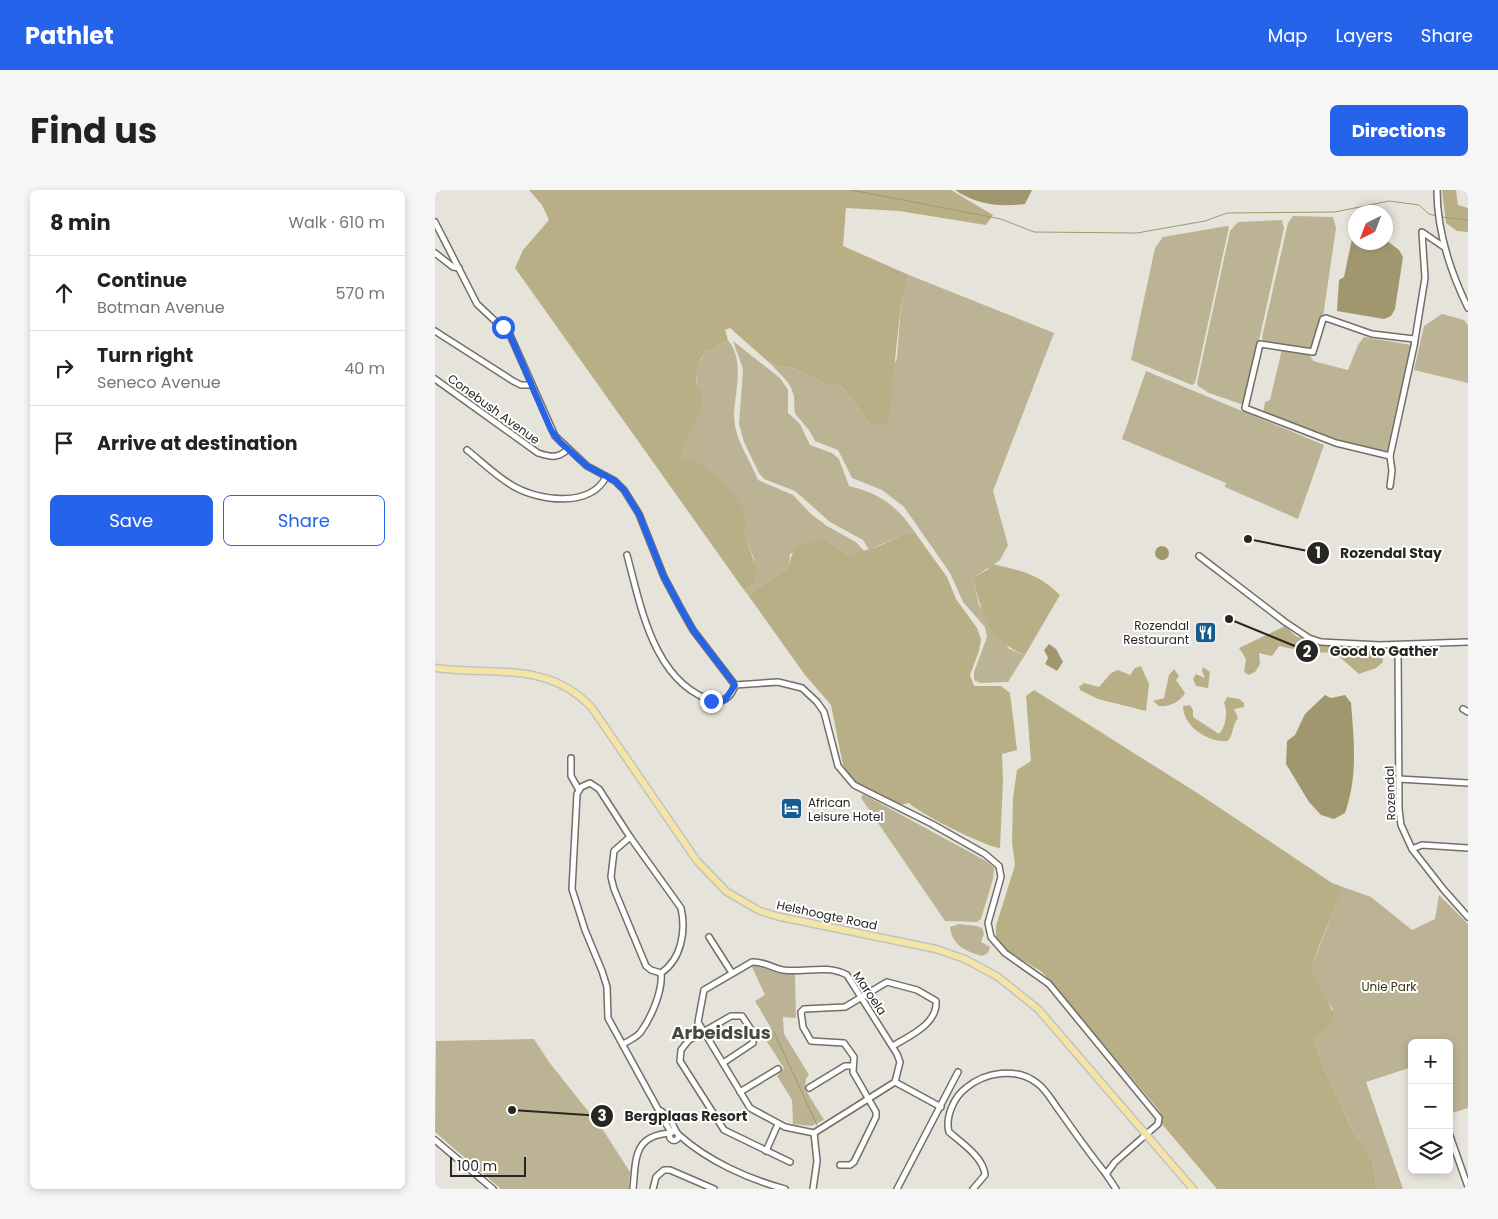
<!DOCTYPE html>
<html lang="en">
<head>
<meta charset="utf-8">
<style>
  body { margin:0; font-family:Poppins,sans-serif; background:#f6f6f6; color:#222 }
  .controls { position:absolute; right:15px; bottom:15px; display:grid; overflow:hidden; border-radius:8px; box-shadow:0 2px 8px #0003 }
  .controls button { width:45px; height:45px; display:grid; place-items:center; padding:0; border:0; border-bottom:1px solid #e0e0e0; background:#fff; color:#222; font:25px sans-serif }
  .compass { position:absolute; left:913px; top:15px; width:45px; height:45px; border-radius:50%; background:#fff; box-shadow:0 2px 8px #0003; rotate:222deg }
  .scale { position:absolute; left:15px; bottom:12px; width:76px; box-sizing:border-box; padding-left:5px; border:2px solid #272622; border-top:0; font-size:14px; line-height:18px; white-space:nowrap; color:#272622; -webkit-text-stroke:4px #fff; paint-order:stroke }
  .stop { position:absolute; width:15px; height:15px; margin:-11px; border:4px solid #2563eb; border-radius:50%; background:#fff }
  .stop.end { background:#2563eb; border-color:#fff; box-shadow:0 1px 5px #0008 }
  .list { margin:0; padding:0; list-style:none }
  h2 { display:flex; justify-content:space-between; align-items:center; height:65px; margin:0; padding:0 20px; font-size:21px }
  h2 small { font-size:16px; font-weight:400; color:#767676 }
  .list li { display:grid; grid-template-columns:32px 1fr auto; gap:15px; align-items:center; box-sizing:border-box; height:75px; padding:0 20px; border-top:1px solid #e0e0e0 }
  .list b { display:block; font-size:19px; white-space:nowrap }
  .list p { margin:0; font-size:16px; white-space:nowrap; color:#767676 }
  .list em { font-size:16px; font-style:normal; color:#767676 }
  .actions { display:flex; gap:10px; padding:15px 20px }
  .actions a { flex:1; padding:11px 0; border:1px solid #2563eb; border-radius:8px; text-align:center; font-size:18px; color:#2563eb }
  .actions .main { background:#2563eb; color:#fff }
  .icon { flex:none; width:28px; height:28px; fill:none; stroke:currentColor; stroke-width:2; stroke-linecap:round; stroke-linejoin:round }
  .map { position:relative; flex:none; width:1033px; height:999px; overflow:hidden; border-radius:8px }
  header { display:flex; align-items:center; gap:30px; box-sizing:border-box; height:70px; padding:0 25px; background:#2563eb; color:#fff }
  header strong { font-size:24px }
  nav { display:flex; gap:28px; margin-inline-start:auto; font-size:18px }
  .intro { display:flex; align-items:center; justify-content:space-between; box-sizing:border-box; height:120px; padding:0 30px }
  h1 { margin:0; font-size:35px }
  .button { padding:12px 22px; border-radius:8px; background:#2563eb; color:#fff; font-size:18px; font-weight:700 }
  main { display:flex; gap:30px; padding:0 30px }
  aside { flex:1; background:#fff; border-radius:8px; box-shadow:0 2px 8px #0003 }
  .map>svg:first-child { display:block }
  .green { fill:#bbb393 }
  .forest { fill:#b9af86 }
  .water { fill:#a0976f }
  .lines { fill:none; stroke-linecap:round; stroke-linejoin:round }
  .stream { stroke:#a0976f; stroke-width:1 }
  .minor-casing { stroke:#716f67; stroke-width:8 }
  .major-casing { stroke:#c3c2c1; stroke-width:9 }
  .minor { stroke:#fff; stroke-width:5 }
  .major { stroke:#f4e5a7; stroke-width:6 }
  .route { stroke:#2563eb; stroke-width:6 }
  .labels { text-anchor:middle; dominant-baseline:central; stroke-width:4; stroke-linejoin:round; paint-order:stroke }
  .street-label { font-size:12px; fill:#272622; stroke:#fff }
  .poi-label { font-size:12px; fill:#272622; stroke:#fff; text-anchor:end }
  .park-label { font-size:12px; fill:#39310e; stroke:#fff }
  .district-label { font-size:18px; font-weight:bold; fill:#4a4840; stroke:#fff }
  .leader { fill:none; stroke:#272622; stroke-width:2 }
  .callout-dot { fill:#272622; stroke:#fff; stroke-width:2 }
  .mark-label { font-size:15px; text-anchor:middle; font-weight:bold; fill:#fff }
  .callout-label { font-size:14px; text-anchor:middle; font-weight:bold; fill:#272622; stroke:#fff; stroke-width:4; stroke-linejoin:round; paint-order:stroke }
</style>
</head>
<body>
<header>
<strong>Pathlet</strong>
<nav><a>Map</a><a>Layers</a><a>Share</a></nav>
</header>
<div class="intro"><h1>Find us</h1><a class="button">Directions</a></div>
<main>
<aside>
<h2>8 min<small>Walk · 610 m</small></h2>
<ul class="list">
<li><svg class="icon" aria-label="ahead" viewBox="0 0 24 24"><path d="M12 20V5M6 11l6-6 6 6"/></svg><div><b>Continue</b><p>Botman Avenue</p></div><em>570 m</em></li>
<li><svg class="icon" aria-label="right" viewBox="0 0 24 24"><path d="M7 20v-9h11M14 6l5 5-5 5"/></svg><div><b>Turn right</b><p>Seneco Avenue</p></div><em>40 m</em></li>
<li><svg class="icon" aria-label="arrive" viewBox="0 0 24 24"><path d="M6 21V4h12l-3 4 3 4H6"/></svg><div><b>Arrive at destination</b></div></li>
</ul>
<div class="actions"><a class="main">Save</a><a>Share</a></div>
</aside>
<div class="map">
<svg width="1033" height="999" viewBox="0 0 1033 999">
  <rect width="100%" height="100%" fill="#e6e4da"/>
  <g class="green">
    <polygon points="858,26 898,27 901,38 888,127 874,161 828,151 827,147 853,33"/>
    <polygon points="847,30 849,38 810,213 806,214 774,203 763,196 762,193 795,41 803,32"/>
    <polygon points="792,36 794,37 760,193 757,195 696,170 720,58 728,47"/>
    <path d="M474 85 619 143 558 301 573 355 565 370 538 388 544 415 574 459 590 465 573 492 545 493 539 490V482L552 447 550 437 528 412 515 383 469 317 447 300 417 288 403 260 380 251C374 238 370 236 362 226 357 220 361 210 358 203 355 191 344 184 337 175L361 179 391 194H401L407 197 435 233 462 168 466 114Z"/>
    <polygon points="1007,124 1029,130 1033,135 1033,193 979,180 989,136"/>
    <polygon points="929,147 977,155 952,263 897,251 828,224 830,212 835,210 847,159 875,165 878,171 913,180 923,155"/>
    <path d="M293 150C310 170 300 201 299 225 299 249 315 269 323 290L358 305 376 324 392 336 421 352 429 361 413 365 390 349 355 364 354 377 313 405 309 400 319 394V369L309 343 311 329 303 314 247 268 248 256 260 233 265 205 260 181 270 162 277 160Z"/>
    <path d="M298 151 345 188 353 200V223L365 234 375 255 397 263 404 269 414 296C447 304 463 317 481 344H469L434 360 428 350 395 332 360 301 329 289 324 283 309 252 304 234 308 179Z"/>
    <polygon points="711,181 889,255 863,329 790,297 791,293 687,249"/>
    <polygon points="428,604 551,671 559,678 558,689 546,729 542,732 510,731 426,608"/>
    <polygon points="908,697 936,707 977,740 1000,729 1004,705 1033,734 1033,918 1014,924 1014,853 977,853 977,877 931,892 968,999 942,999 938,972 917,939 889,878 879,850 898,819 882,796 876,778"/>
    <path d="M524 734 542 736 547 738 549 744 546 752 555 757 553 763 547 766C530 761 517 755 515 737Z"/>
    <polygon points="324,774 337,781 360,784 361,828 348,827 349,844 374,885 371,888 370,899 389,930 376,936 358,934 357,910 342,886 349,878 327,844 336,838 320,811 330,805 316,775"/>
    <polygon points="99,849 114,872 168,940 195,982 194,999 66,999 0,942 1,851"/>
  </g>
  <g class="forest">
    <path d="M94 0H516L558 25 551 35 464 21 411 18 408 56 474 85 466 114 453 235 435 233 407 197 401 194H391L361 179 337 175 295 138 290 140 293 150 277 160 270 162C250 194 270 193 266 217 262 236 248 249 247 268 269 270 309 308 311 330 311 335 309 340 310 345 315 362 324 376 319 394L309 400 80 78 88 60 114 30 107 15Z"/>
    <polygon points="1007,0 1021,0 1023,15 1033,18 1033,42 1022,41 1011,33"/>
    <path d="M469 344H481L512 387 521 409 542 438 546 449 544 461 535 485 539 496H566L575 503 582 560 567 564 568 591 565 658C551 657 485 624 474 613L465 615 417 590 408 575 396 515 370 485 313 405 354 377C357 353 369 355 390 349L413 365 442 357Z"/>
    <path d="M558 374C587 381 604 384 625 405L590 465C555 452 546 422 538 388L552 380Z"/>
    <polygon points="850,436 862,447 870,448 879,452 947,459 948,472 941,478 924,484 900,463 873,462 844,456 837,466 824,463 825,474 820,482 814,485 809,482 811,469 804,458"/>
    <polygon points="706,476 714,494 711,521 663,509 645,500 644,497 649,493 664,497 676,483 683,480 695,485 700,478"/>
    <polygon points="768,477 775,482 773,498 761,496 758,489 761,484 770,488 767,481"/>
    <path d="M739 479 744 486 741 490 750 503C745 512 734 517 724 516L718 511 729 508 734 485Z"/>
    <path d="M599 500 767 606 897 693 908 697C904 711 875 773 877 781 882 799 897 812 900 830L879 850 889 878 917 939 938 972 942 999H782L726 933V924L722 918 607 782 573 761 561 747V736L580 675 577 652 578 608 582 580 596 571 591 506Z"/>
    <path d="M792 507 804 509 809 513V517L799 519 803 528C797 535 799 543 793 551 773 553 748 536 748 516L755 515 758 520V527L784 544C791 537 793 521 789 513Z"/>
  </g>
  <g class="water">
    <path d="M520 0H597L590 14C564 17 542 15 520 0Z"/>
    <polygon points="919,39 921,52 951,52 951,50 964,60 968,67 960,119 956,126 949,129 902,121 904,90 909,87"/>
    <circle cx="727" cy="363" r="7"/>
    <polygon points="614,454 621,459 628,472 622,481 610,474 613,468 609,460"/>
    <path d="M890 505 896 508 910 505 916 513C919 551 923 586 910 623L899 629 886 625 874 612 851 574 852 551 860 545 870 524Z"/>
  </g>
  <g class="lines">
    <g class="stream">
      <polyline points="416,0 566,29 599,42 702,43 770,31 792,23 900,22 954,11 984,15 994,24 1002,26"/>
      <polyline points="1006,27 1033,30"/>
      <polyline points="339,842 382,935"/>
    </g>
    <defs>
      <g id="minor">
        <path d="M1002 0C1002 41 1015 81 1033 118"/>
        <polyline points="0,32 42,114 75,145 120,246 152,276 180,291 189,300 204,324 229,387 245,417 258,440 300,495"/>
        <polyline points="0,63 18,77 24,78"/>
        <polyline points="0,141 78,191 86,195 97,195"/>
        <path d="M0 189 103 263C115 267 123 269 133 259"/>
        <path d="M32 260C47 272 61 286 78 296 104 311 155 318 171 287"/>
        <polyline points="955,266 901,253 810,218 825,154 878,162 888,129 891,128 937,144 979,149"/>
        <polyline points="955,296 957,281 955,266 979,156 990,88 987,42 1009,57"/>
        <path d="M192 365C206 417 219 495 281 512 291 511 297 505 300 495"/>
        <polyline points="764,366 850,432 874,448 886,452 945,455 1033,452"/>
        <polyline points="963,455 964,619 966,635 977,659 1009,700 1033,727"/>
        <polyline points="300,495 343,492 367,498 382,512 389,522 403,576 419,595 497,634 550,664 564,676 566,687 553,733 556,747 570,763 614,794 724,928 723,934 680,972 671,984 681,999"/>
        <polyline points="1028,519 1033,522"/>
        <polyline points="136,568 136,586 144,600"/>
        <polyline points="964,589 1033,593"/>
        <polyline points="195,647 164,599 155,593 146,597 142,604 137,699 150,740 167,781 172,797 173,828 229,930"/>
        <path d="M195 647 246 718C251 740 247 769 226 783L216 780 211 776 179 699 176 687 179 661Z"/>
        <polyline points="977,659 987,655 1033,658"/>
        <polyline points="274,747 297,783"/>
        <path d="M317 772C328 771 337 778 348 780 369 783 392 774 412 785L462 864 465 872 460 892 379 943 350 937 315 918 263 832 269 800Z"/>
        <path d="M188 854C194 851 200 848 205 843 216 828 228 801 226 783"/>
        <polyline points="288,873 318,853 319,844 307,826 296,826 254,850 246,860 245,871 289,940 355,972"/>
        <polyline points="460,892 506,917"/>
        <polyline points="374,898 410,876 417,876"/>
        <polyline points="305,902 343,879"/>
        <polyline points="226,921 234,927"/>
        <polyline points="236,931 241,941"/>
        <polyline points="231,934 236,942"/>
        <circle cx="239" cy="946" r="4.5"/>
        <polyline points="1014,943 1033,997"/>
        <path d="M244 945C273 971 313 989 350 999"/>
        <polyline points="0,950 58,999"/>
        <polyline points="331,961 343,934"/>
        <path d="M405 975H415L419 972 441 927V922L418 882 419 867 409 853 376 851 368 837 366 822 369 819 410 817 452 792 482 800 501 811C503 834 474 846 458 856"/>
        <path d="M198 999C201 969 198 945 236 943"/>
        <polyline points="218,999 221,987 229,980 235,980 279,999"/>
        <polyline points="378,999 382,971 379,943"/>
        <polyline points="462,999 523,882"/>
        <path d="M538 999 550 985C549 968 527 953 514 942 510 927 519 907 531 898 550 882 581 877 602 893 612 900 618 913 626 923 640 943 655 964 671 984"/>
      </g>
      <path id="major" d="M0 478C57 486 113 470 157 518L262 671 292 702 325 721 341 726 501 759 530 769 563 787 603 819 758 999"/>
    </defs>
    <use href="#minor" class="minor-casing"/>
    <use href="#major" class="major-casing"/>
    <use href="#minor" class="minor"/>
    <use href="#major" class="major"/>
  </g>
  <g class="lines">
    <polyline class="route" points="68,137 75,145 116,240 125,252 152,276 180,291 189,300 204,324 229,387 245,417 258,440 300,495 290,510 276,511"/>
  </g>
  <defs>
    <symbol id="restaurant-square" viewBox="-11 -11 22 22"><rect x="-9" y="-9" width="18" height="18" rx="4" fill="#165b90" stroke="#fff"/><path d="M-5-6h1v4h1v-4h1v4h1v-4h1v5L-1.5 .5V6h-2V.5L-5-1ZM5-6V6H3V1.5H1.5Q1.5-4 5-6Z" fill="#fff"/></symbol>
    <symbol id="hotel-square" viewBox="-11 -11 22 22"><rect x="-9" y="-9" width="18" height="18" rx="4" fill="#165b90" stroke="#fff"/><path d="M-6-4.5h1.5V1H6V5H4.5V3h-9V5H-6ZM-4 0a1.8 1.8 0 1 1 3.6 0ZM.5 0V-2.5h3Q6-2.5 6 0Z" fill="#fff"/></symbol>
  </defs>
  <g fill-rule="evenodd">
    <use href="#restaurant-square" x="758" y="430" width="25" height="25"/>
    <use href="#hotel-square" x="344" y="606" width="25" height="25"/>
  </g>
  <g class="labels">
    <g class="street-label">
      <text transform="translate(59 219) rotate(36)">Conebush Avenue</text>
      <text transform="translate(955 603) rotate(-92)">Rozendal</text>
      <text transform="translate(392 725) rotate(12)">Helshoogte Road</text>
      <text transform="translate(435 803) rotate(56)">Maroela</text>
    </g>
    <g class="poi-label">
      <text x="754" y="435">Rozendal<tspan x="754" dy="14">Restaurant</tspan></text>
      <text x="373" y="612" text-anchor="start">African<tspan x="373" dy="14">Leisure Hotel</tspan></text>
    </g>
    <g class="park-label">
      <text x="954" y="796">Unie Park</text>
    </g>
    <g class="district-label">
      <text x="286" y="842">Arbeidslus</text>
    </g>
  </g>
  <path class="leader" d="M813 349L883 363M794 429L872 461M77 920L167 926"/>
  <g class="callout-dot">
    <circle cx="813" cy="349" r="5"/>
    <circle cx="794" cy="429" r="5"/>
    <circle cx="77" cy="920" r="5"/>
    <circle cx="883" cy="363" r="12"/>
    <circle cx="872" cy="461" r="12"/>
    <circle cx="167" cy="926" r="12"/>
  </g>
  <g class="mark-label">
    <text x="883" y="368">1</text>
    <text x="872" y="467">2</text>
    <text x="167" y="931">3</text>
  </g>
  <g class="callout-label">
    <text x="956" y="368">Rozendal Stay</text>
    <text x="949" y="466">Good to Gather</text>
    <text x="251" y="931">Bergplaas Resort</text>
  </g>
</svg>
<div class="controls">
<button>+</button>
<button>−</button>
<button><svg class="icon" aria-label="layers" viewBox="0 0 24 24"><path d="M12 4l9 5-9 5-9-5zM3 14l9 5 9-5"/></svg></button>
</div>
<svg class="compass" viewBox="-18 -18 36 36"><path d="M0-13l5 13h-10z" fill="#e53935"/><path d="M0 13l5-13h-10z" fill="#767676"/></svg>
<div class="scale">100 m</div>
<div class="stop" style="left:68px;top:137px"></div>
<div class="stop end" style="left:276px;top:511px"></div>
</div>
</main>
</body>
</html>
